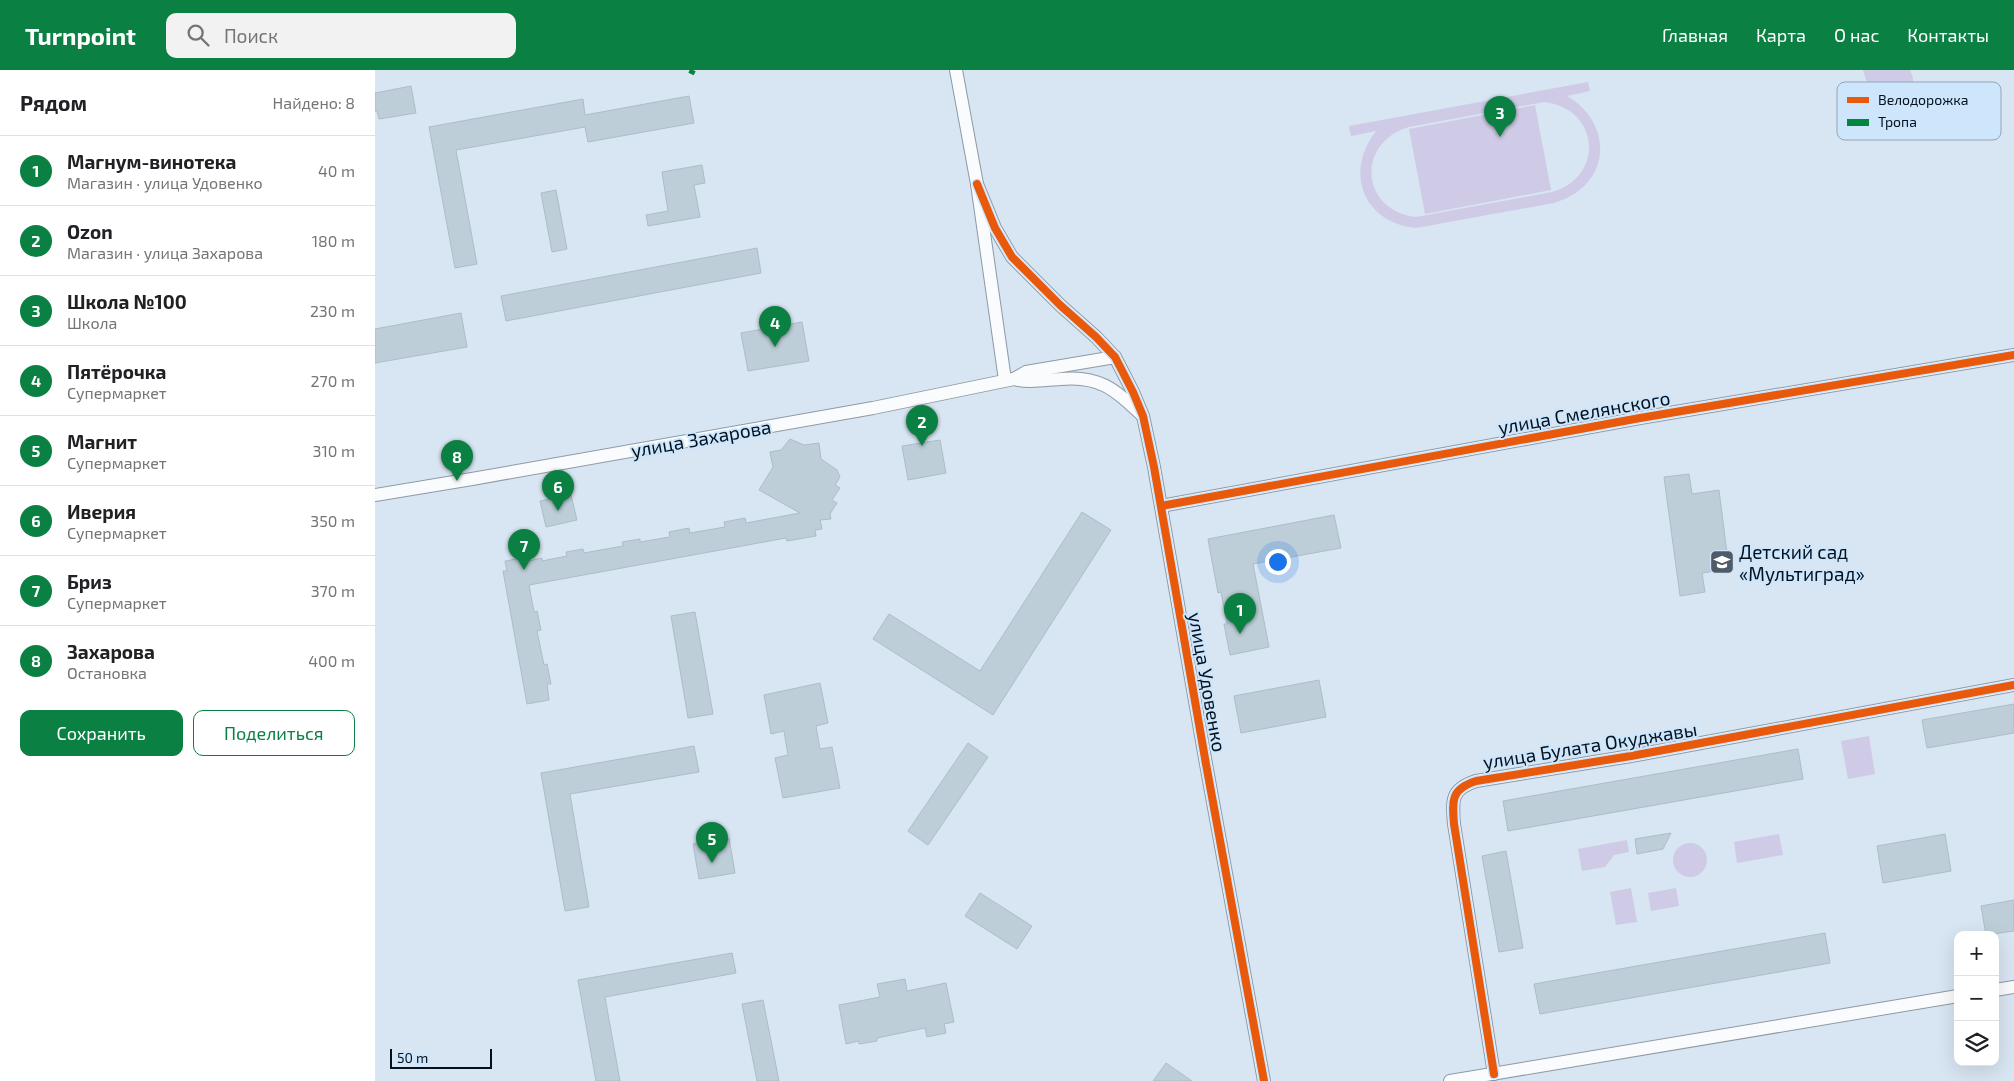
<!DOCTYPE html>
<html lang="ru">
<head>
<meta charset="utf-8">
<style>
  body { margin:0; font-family:"Exo 2",sans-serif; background:#f2f2f2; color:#202124 }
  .controls { position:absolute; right:15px; bottom:15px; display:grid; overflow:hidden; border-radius:10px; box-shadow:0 5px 20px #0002 }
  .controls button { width:45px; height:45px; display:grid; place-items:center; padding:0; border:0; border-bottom:1px solid #e0e0e0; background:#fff; color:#202124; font:25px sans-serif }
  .scale { position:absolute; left:15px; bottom:12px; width:102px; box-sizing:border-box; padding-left:5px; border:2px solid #03111e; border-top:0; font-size:14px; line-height:18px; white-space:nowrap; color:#03111e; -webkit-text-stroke:4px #cde6fc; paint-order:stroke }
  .you { position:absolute; left:902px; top:491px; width:18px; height:18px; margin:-12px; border:4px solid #fff; border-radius:50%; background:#1a73e8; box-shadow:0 0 0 8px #1a73e833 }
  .badge { display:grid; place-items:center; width:32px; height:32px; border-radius:50%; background:#0b8043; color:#fff; font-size:16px; font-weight:700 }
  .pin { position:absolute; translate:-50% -41px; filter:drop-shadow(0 1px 2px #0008) }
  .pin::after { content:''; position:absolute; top:26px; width:18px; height:15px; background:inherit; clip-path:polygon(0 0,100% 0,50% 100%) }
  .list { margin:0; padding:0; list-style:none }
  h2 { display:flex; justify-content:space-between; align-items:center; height:65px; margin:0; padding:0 20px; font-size:21px }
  h2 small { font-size:16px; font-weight:400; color:#757577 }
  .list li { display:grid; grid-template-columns:32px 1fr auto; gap:15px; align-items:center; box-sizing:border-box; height:70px; padding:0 20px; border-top:1px solid #e0e0e0 }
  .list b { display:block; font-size:19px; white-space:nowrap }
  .list p { margin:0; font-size:16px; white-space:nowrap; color:#757577 }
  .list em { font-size:16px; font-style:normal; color:#757577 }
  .actions { display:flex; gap:10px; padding:15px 20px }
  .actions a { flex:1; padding:11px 0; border:1px solid #0b8043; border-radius:10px; text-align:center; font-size:18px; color:#0b8043 }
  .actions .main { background:#0b8043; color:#fff }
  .icon { flex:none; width:28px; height:28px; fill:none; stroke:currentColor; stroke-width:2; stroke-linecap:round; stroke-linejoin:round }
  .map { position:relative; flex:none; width:1639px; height:1011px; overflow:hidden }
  header { display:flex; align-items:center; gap:30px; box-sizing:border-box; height:70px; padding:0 25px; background:#0b8043; color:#fff }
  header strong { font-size:24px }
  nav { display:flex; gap:28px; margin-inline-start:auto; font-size:18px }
  .search { width:350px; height:45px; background:#f2f2f2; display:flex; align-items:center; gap:12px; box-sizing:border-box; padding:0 18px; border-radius:10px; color:#757577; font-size:19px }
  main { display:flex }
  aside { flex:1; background:#fff }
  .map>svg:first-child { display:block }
  .green { fill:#cfcbe6; fill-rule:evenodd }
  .building { fill:#bdced8; stroke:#adbdc8 }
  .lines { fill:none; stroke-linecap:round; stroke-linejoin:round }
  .street-casing { stroke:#8d9aa6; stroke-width:14 }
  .street { stroke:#f9fbfd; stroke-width:12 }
  .quiet { stroke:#00873e; stroke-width:6; stroke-dasharray:12 6; stroke-linecap:butt }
  .cycleway-casing { stroke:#cde6fc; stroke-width:11 }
  .cycleway { stroke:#e8590c; stroke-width:8 }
  .labels { text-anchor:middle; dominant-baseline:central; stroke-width:4; stroke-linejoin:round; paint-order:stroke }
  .street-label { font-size:19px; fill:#03111e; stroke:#cde6fc }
  .poi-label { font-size:19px; fill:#03111e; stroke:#cde6fc; text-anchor:start }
  .key { fill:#cde6fc; stroke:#90a6b9; stroke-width:1 }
  .key-label { font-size:14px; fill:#03111e }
</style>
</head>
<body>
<header>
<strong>Turnpoint</strong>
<div class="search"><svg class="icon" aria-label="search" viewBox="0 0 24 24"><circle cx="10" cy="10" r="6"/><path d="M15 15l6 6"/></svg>Поиск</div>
<nav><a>Главная</a><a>Карта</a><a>О нас</a><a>Контакты</a></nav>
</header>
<main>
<aside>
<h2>Рядом<small>Найдено: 8</small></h2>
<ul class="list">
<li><span class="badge">1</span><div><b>Магнум-винотека</b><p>Магазин · улица Удовенко</p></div><em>40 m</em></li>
<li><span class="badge">2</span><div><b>Ozon</b><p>Магазин · улица Захарова</p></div><em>180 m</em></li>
<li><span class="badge">3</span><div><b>Школа №100</b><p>Школа</p></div><em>230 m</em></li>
<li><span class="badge">4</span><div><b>Пятёрочка</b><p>Супермаркет</p></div><em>270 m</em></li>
<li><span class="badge">5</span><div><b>Магнит</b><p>Супермаркет</p></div><em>310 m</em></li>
<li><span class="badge">6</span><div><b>Иверия</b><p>Супермаркет</p></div><em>350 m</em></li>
<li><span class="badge">7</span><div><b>Бриз</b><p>Супермаркет</p></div><em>370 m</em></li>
<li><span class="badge">8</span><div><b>Захарова</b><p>Остановка</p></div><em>400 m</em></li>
</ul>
<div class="actions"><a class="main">Сохранить</a><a>Поделиться</a></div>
</aside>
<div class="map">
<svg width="1639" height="1011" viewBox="0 0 1639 1011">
  <rect width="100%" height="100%" fill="#d8e5f2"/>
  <g class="green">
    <path d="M1488 0H1535C1538 6 1539 13 1538 19 1535 35 1506 71 1489 60 1484 48 1492 40 1493 28 1494 18 1491 9 1488 0Z"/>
    <path d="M1213 12 1215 21 1192 26C1241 55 1235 117 1179 133L1041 158C988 153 969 102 1001 61L976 66 974 56ZM1169 32C1225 38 1230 107 1177 122L1041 147C986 141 980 73 1034 57Z"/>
    <polygon points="1160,35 1176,120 1050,144 1034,59"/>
    <polygon points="1494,666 1500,704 1473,709 1466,671"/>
    <polygon points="1404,764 1408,785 1362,793 1359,772"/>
    <polygon points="1252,770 1254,782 1239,785 1230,797 1207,801 1203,779"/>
    <circle cx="1315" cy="790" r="17"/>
    <polygon points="1256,818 1262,852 1241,855 1235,822"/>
    <polygon points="1301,818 1304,836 1276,841 1273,823"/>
  </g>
  <g class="building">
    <polygon points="36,16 41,43 4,49 2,41 0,41 0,23"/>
    <polygon points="314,26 319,53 213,72 210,57 81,80 102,194 80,198 54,57 208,29 210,45"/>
    <polygon points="327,95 330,113 319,115 325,147 273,156 271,145 293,141 287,102"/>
    <polygon points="181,120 192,179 177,182 166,123"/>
    <polygon points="382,178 386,203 131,251 126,226"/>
    <polygon points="86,243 92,277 0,293 0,259"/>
    <polygon points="427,252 434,291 373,301 366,263"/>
    <polygon points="415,369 429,375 444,373 446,389 462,400 465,407 460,415 465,418 457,430 462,433 455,444 456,449 445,450 447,459 440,460 441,466 412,471 411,468 154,515 159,542 162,541 166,560 162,561 169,595 172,594 176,614 172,614 174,630 152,634 128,501 132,501 130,491 153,487 154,491 167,488 167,491 192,486 191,482 208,479 209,483 248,476 247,472 265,469 265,472 295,467 294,462 314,458 315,463 350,457 349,452 370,448 371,453 425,443 384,420 398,397 395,382 406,380"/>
    <polygon points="565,370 571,403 533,410 527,376"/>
    <polygon points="1314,404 1317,424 1344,420 1354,499 1327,503 1330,522 1305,526 1289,407"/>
    <polygon points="196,425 202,450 171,457 165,431"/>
    <polygon points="707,442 736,460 618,645 498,569 514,544 605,601"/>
    <polygon points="959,445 966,478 878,494 894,577 855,585 849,554 852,554 846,522 843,523 833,469"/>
    <polygon points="320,542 338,644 313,648 296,546"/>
    <polygon points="944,610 951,647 866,663 859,626"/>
    <polygon points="445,613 453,653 441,656 445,679 457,677 465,718 408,728 400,688 413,685 409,661 396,664 389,625"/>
    <polygon points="1639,634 1639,663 1552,678 1547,650"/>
    <polygon points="593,673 613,687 553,775 533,761"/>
    <polygon points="319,676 324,702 195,724 214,837 190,841 166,703"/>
    <polygon points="1423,679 1428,709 1133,761 1128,731"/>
    <polygon points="1296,763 1288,779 1262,784 1260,769"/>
    <polygon points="1570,764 1576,801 1508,813 1502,776"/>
    <polygon points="354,768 360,803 324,809 318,774"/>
    <polygon points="1131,781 1148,878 1124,882 1107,786"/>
    <polygon points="605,823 657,856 642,879 590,846"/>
    <polygon points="1639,830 1639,861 1611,865 1606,836"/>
    <polygon points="1450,863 1455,893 1165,944 1159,914"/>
    <polygon points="357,883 361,903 230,927 245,1011 221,1011 203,910"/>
    <polygon points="530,909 532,921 571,913 579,952 569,954 571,963 552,967 550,958 502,968 502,971 484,974 484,971 471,974 464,935 505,927 502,914"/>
    <polygon points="388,930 404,1011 382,1011 367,934"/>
    <polygon points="791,993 817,1011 778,1011"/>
  </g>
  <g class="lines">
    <defs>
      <g id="street">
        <polyline points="581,0 602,114 630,310"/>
        <polyline points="602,114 620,158 637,187 685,235 721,267 740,287 758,322 768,346 779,397 831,694 889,1011"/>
        <polyline points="639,309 651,302 740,287"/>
        <path d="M0 425 97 409 498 338 639 309C654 313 669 310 685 309 724 305 739 319 766 344"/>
        <polyline points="786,436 1265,348 1639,285"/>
        <polyline points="1620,920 1639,917"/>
        <path d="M1119 1004 1079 754C1077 730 1076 719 1101 711L1256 686 1639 615"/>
        <polyline points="1075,1011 1583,926"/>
      </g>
    </defs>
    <use href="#street" class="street-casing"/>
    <use href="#street" class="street"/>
    <polyline class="quiet" points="316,4 318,0"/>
    <defs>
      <g id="cycleway">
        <polyline points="602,114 620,158 637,187 685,235 721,267 740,287 758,322 768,346 779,397 831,694 889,1011"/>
        <polyline points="786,436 1265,348 1639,285"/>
        <path d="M1119 1004 1079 754C1077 730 1076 719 1101 711L1256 686 1639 615"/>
      </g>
    </defs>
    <use href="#cycleway" class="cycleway-casing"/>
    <use href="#cycleway" class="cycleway"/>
  </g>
  <defs>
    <symbol id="school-square" viewBox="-11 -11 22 22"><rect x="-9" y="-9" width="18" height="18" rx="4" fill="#4e5b68" stroke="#cde6fc"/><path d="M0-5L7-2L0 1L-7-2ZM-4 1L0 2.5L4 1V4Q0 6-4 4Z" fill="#fff"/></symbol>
  </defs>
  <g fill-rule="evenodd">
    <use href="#school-square" x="1333" y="478" width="28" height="28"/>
  </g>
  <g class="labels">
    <g class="street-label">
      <text transform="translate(1209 342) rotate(-10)">улица Смелянского</text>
      <text transform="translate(326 368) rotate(-10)">улица Захарова</text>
      <text transform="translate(833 612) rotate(80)">улица Удовенко</text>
      <text transform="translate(1215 675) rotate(-9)">улица Булата Окуджавы</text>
    </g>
    <g class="poi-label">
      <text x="1364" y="481">Детский сад<tspan x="1364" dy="22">«Мультиград»</tspan></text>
    </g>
  </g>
  <rect x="1462" y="12" width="164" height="58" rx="8" class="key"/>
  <rect x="1472" y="27" width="22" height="6" fill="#e8590c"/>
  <rect x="1472" y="49" width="22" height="7" fill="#00873e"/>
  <g class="key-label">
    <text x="1503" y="35">Велодорожка</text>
    <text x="1503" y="57">Тропа</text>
  </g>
</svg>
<div class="controls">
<button>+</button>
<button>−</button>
<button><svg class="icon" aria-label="layers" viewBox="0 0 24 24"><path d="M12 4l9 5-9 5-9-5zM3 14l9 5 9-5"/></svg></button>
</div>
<div class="scale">50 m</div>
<div class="you"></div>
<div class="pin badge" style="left:865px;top:564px">1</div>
<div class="pin badge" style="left:547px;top:376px">2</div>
<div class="pin badge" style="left:1125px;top:67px">3</div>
<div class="pin badge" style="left:400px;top:277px">4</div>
<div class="pin badge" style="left:337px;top:793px">5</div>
<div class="pin badge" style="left:183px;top:441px">6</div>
<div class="pin badge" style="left:149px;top:500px">7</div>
<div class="pin badge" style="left:82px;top:411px">8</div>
</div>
</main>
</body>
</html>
